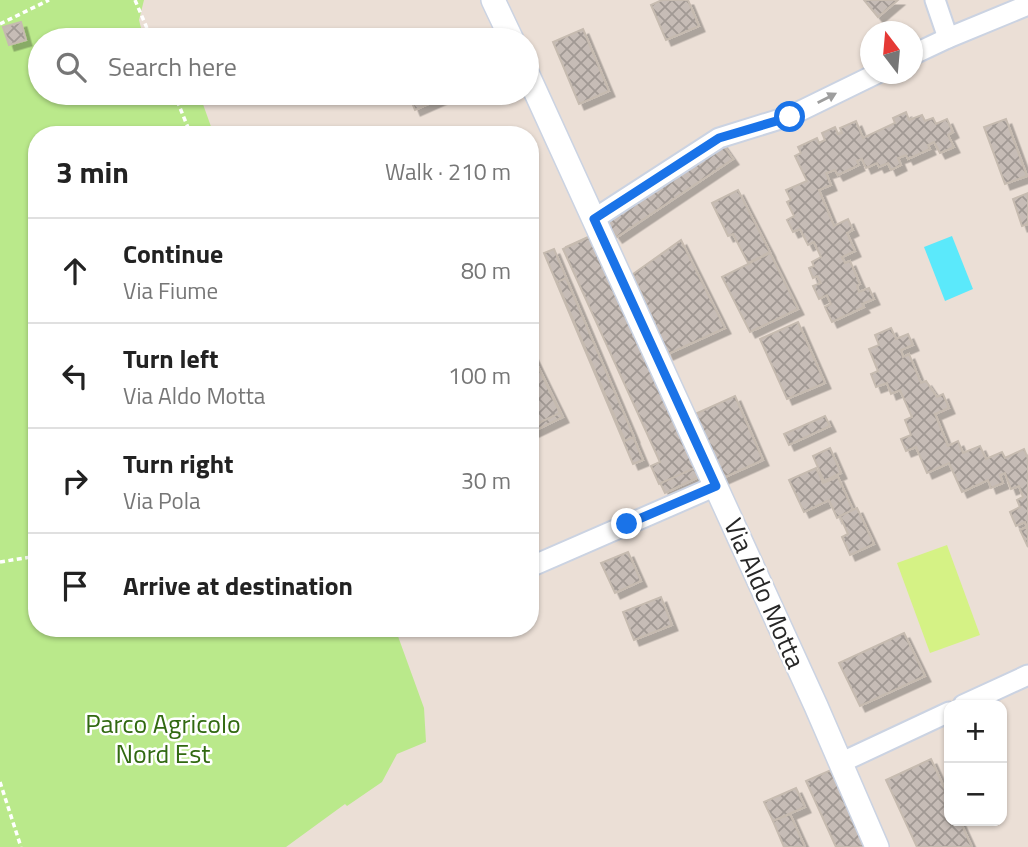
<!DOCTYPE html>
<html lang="en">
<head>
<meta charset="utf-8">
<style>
  body { margin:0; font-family:"Titillium Web",sans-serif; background:#f6f6f6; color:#222 }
  .controls { position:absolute; right:21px; bottom:21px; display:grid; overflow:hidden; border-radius:14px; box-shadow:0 2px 5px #0004 }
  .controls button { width:63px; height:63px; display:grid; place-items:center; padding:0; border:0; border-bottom:2px solid #e0e0e0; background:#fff; color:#222; font:35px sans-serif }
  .compass { position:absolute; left:860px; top:21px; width:63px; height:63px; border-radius:50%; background:#fff; box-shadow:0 2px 5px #0004; rotate:344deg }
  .stop { position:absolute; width:21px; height:21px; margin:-16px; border:5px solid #1a73e8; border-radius:50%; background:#fff }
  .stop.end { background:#1a73e8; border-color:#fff; box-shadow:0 2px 7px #0008 }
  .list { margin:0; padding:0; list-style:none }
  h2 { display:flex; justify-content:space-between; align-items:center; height:91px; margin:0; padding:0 28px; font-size:30px }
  h2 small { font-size:23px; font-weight:400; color:#767676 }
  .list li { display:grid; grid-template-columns:46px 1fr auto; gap:21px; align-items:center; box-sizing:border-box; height:105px; padding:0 28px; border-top:2px solid #e0e0e0 }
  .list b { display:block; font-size:26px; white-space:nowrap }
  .list p { margin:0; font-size:23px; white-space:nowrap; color:#767676 }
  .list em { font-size:23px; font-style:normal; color:#767676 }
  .icon { flex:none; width:38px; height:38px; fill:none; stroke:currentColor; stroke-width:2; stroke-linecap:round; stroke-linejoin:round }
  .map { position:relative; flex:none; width:1028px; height:847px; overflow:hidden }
  .search { position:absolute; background:#fff; box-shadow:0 2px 5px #0004; left:28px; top:28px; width:511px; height:77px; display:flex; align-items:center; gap:18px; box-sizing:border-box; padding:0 24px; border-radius:38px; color:#767676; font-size:26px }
  .panel { position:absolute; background:#fff; box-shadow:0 2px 5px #0004; left:28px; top:126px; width:511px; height:511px; border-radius:28px }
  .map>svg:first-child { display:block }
  .park { fill:#bae98b }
  .pitch { fill:#d5f285 }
  .water { fill:#5be9fb }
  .building { fill:url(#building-cross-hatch); stroke:#c6bbb0; stroke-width:2; filter:url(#shadow) }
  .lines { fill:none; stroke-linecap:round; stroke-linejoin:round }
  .minor-casing { stroke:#cbd3e2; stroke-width:23 }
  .tertiary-casing { stroke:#cbd3e2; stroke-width:26 }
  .path { stroke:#fff; stroke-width:3.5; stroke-dasharray:5 3.5; stroke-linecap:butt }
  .minor { stroke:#fff; stroke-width:19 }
  .tertiary { stroke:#fff; stroke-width:23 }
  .oneway { fill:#9e9e9e }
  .route { stroke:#1a73e8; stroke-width:9 }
  .labels { text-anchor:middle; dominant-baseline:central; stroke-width:5; stroke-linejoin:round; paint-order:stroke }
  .street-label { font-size:26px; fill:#272727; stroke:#fff }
  .park-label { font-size:26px; fill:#316911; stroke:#fff }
</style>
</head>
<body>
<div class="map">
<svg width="1028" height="847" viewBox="0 0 1028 847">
  <defs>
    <pattern id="building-cross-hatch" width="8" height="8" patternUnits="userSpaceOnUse" patternTransform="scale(1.75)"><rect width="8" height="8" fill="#c6bcb6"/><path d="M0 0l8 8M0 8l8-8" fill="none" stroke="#a19994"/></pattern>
    <filter id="shadow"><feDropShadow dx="5.5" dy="5.5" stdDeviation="0" flood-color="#0004"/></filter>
  </defs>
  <rect width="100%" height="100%" fill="#ebdfd6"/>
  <polygon class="park" points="0,0 144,0 139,20 144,40 40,40 40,93 199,93 214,135 37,135 37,628 395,628 424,708 426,742 397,754 382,782 347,806 345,804 286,847 0,847"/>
  <polygon class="pitch" points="947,545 980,635 930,653 897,563"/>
  <polygon class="water" points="952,236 973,289 945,301 924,247"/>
  <g class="building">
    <polygon points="662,0 688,0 699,26 666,40 651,5"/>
    <polygon points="864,0 898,0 878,17"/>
    <polygon points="21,22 26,40 9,45 3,27"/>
    <polygon points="583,29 609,91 579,104 553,42"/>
    <polygon points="408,93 453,93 415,110"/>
    <polygon points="906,112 909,120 922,115 925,121 933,118 936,124 947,119 953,132 948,135 954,147 940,153 934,142 928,145 930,149 908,159 906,155 898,158 901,165 891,170 888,163 879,167 877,163 866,168 862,159 857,161 859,165 838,175 835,170 826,173 831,185 819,190 834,226 848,219 853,230 847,233 855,251 842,257 845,263 850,261 860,284 857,286 859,292 869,288 874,299 862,304 864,307 832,322 825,307 831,304 827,295 819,299 813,286 821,283 817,276 813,278 809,268 814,266 812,262 821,257 814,242 808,245 800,229 793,232 787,220 794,216 787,202 791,200 786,190 807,181 795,156 801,153 798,147 817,138 819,143 825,140 822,133 835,127 838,134 842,133 840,128 856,121 863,138 895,123 893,118"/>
    <polygon points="1006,119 1027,176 1005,184 984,127"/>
    <polygon points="719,139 733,159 617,237 603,217"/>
    <polygon points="738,190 770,252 748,263 733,234 728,236 712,203"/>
    <polygon points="1028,193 1028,224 1022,226 1013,199"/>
    <polygon points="590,236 701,476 665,493 655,472 666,467 584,292 587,291 566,247"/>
    <polygon points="589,237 695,468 659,484 651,466 660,462 563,249"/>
    <polygon points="681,240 725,328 668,354 633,274"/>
    <polygon points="554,249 643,460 633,464 544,253"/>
    <polygon points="770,253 798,309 750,332 722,277"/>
    <polygon points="566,278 634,437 625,441 557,282"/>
    <polygon points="798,322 825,383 787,399 760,339"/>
    <polygon points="891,328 896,339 908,334 913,345 901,350 903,357 909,354 921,383 926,381 937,397 943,394 949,408 935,414 948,446 958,441 963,453 980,446 986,459 1002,452 1005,458 1024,449 1028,459 1028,547 1020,530 1027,527 1025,522 1016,526 1010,512 1020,507 1017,500 1023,497 1019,486 1011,489 1005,473 1000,475 1003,483 991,488 988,480 962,492 949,463 927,473 916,447 906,451 901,439 911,435 905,420 912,417 900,390 891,394 887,383 876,387 871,374 878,371 869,349 879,345 875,335"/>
    <polygon points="530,350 563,417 530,433"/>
    <polygon points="530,350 560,413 530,427"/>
    <polygon points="735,396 763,460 723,478 695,414"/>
    <polygon points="825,416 830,426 789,445 784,434"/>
    <polygon points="830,448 841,473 824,481 813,456"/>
    <polygon points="816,468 823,483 838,477 853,510 837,518 829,500 804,512 789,480"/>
    <polygon points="857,508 874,544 850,555 842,537 848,534 840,516"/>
    <polygon points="628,552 641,581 615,593 601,563"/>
    <polygon points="661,597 672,625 634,640 623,612"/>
    <polygon points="904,633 925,676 860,706 839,663"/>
    <polygon points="931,759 949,798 949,821 960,821 972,847 917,847 886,780"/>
    <polygon points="831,770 865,847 836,847 806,781"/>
    <polygon points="796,788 805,807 773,821 764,802"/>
    <polygon points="790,814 805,847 784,847 773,821"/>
  </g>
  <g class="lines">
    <defs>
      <g id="minor">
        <polyline points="935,0 948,38"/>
        <polyline points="912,55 948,38 1028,5"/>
        <polyline points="594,219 719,138 790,116 876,74"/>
        <polyline points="530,567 716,486"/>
        <polyline points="963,705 1028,675"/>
        <polyline points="840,763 949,712"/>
      </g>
      <g id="tertiary">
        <polyline points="493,0 512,40"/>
        <polyline points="527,73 816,706 877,847"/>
      </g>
    </defs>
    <use href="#minor" class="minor-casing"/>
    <use href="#tertiary" class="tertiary-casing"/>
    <g class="path">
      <polyline points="135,0 152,40"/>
      <polyline points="0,24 49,0"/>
      <polyline points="174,93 191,135"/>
      <polyline points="0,562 37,556"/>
      <polyline points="0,782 21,847"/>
    </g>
    <use href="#minor" class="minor"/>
    <use href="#tertiary" class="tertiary"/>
  </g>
  <defs><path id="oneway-solid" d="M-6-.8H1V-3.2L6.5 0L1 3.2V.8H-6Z" transform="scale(1.75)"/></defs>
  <use class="oneway" href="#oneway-solid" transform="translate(827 98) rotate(-27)"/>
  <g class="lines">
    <polyline class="route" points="627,524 716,486 594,219 719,138 790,117"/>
  </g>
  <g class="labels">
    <g class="street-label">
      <text transform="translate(765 593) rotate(66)">Via Aldo Motta</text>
    </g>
    <g class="park-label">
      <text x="163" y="723">Parco Agricolo<tspan x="163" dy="30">Nord Est</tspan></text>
    </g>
  </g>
</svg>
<div class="controls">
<button>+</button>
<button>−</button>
</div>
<svg class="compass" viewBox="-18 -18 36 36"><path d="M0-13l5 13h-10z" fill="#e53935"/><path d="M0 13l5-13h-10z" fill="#767676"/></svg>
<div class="stop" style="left:790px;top:117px"></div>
<div class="stop end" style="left:627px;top:524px"></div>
<div class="search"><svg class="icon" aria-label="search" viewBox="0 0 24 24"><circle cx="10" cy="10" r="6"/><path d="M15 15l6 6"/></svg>Search here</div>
<section class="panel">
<h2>3 min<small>Walk · 210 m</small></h2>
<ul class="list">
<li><svg class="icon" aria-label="ahead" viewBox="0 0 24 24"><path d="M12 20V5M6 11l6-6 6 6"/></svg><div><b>Continue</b><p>Via Fiume</p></div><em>80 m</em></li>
<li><svg class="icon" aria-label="left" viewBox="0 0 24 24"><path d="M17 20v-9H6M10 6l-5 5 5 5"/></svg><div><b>Turn left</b><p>Via Aldo Motta</p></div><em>100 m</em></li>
<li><svg class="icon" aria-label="right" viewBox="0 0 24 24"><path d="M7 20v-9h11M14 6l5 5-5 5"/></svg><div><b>Turn right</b><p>Via Pola</p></div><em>30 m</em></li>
<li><svg class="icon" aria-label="arrive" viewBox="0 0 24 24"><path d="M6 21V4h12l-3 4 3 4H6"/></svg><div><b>Arrive at destination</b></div></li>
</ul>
</section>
</div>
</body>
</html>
